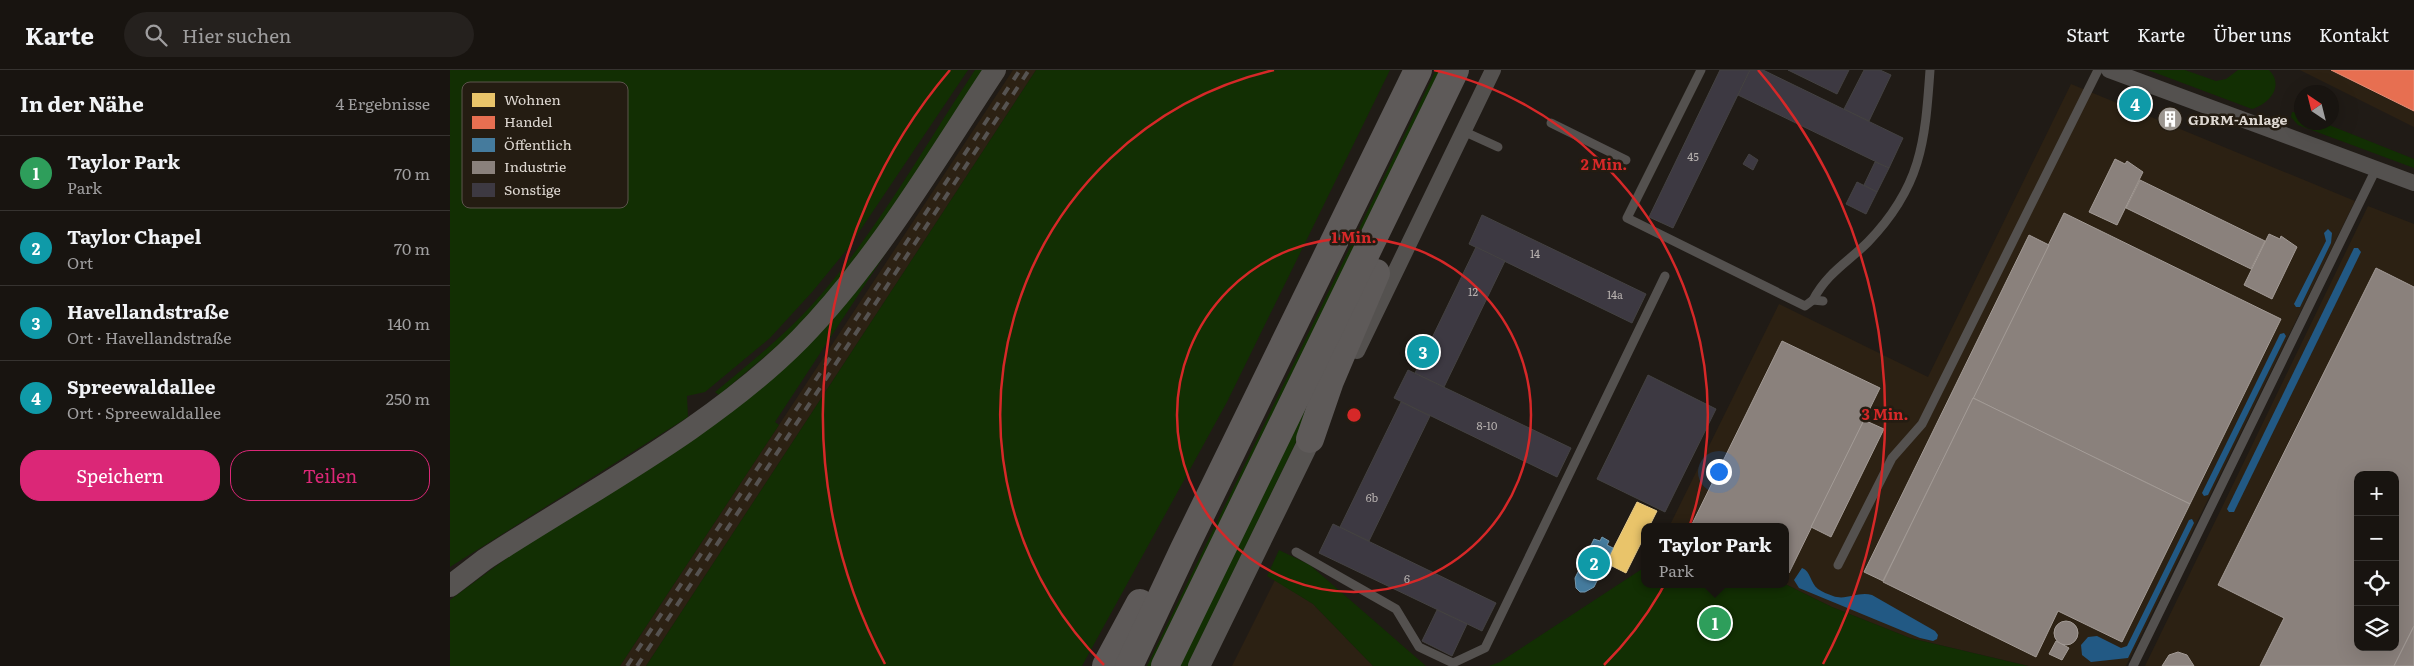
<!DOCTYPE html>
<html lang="de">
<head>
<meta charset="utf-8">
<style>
  body { margin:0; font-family:Literata,serif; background:#25211e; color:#f1f3f6 }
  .controls { position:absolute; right:15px; bottom:15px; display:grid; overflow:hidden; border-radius:10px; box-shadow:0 5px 20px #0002 }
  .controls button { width:45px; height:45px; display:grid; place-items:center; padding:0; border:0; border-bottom:1px solid #363330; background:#181410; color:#f1f3f6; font:25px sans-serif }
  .compass { position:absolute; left:1844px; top:15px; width:45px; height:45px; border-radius:50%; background:#181410; box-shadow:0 5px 20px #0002; rotate:325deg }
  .you { position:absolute; left:1268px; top:401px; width:18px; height:18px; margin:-12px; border:4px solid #fff; border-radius:50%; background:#1a73e8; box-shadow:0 0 0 8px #1a73e833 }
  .badge { display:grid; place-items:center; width:32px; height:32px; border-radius:50%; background:#db2777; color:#fff; font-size:16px; font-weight:700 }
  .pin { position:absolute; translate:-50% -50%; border:2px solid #fff; box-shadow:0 1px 5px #0006 }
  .popup { position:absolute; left:1191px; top:453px; width:148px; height:65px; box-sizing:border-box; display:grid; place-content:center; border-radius:10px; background:#181410; filter:drop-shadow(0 1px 4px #0005); font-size:16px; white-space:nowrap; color:#9f9e9f }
  .popup b { font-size:19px; color:#f1f3f6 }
  .popup::after { content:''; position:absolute; left:50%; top:100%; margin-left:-10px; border:10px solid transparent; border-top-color:#181410 }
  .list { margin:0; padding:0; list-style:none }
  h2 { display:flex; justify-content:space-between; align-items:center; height:65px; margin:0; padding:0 20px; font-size:21px }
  h2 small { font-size:16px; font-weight:400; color:#9f9e9f }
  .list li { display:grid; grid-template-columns:32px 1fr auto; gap:15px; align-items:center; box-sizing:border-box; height:75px; padding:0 20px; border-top:1px solid #363330 }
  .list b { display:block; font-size:19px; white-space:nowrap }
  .list p { margin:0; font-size:16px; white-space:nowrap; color:#9f9e9f }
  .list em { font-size:16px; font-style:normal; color:#9f9e9f }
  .actions { display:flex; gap:10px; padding:15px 20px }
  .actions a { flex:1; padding:11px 0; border:1px solid #db2777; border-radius:20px; text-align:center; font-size:18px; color:#db2777 }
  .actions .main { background:#db2777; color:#fff }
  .icon { flex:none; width:28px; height:28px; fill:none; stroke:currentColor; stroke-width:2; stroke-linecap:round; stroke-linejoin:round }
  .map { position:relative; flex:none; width:1964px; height:596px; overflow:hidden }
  header { display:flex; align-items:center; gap:30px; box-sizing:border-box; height:70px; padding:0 25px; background:#181410; border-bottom:1px solid #363330 }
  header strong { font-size:24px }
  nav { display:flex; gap:28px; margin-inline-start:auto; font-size:18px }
  .search { width:350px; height:45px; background:#25211e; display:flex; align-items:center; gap:12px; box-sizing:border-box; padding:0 18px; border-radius:28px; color:#9f9e9f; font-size:19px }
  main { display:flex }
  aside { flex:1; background:#181410 }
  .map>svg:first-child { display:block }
  .built { fill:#2c2113; fill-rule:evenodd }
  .green { fill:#122f03 }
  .water { fill:#225984 }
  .homes { fill:#e9c46a; stroke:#e6ca89 }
  .shops { fill:#e76f51; stroke:#e48e78 }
  .public { fill:#457b9d; stroke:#7397ad }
  .industry { fill:#8a817c; stroke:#a39b96; fill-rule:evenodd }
  .building { fill:#3d3942; stroke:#444242 }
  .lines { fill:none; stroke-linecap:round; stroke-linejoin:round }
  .service { stroke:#54514f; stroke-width:9 }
  .minor { stroke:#54514f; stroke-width:16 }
  .secondary { stroke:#575452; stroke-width:22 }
  .trunk { stroke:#5e5a59; stroke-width:28 }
  .rail { stroke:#565351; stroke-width:4; stroke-dasharray:9 9; stroke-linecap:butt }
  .ring { fill:none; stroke:#d62828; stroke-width:2.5 }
  .labels { text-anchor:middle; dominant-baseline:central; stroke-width:5; stroke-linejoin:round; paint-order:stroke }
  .number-label { font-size:11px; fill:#b6b0ae }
  .poi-label { font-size:14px; font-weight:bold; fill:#ded8d2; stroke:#241c12; text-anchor:start }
  .key { fill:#241c12; stroke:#5c544c; stroke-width:1 }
  .key-label { font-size:14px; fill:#ded8d2 }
  .centre { fill:#d62828; stroke:#241c12; stroke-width:2.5 }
  .ring-label { font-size:15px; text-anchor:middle; font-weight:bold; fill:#d62828; stroke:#241c12; stroke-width:5; stroke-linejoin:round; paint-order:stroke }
</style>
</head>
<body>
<header>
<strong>Karte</strong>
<div class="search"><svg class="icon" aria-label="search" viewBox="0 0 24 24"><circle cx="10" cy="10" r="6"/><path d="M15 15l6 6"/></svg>Hier suchen</div>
<nav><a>Start</a><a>Karte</a><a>Über uns</a><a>Kontakt</a></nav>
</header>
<main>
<aside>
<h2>In der Nähe<small>4 Ergebnisse</small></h2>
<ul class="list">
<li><span class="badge" style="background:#2e9e5b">1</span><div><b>Taylor Park</b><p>Park</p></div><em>70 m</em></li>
<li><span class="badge" style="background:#0f9aa8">2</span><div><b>Taylor Chapel</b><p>Ort</p></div><em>70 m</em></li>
<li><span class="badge" style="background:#0f9aa8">3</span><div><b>Havellandstraße</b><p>Ort · Havellandstraße</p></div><em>140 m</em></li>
<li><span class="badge" style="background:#0f9aa8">4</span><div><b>Spreewaldallee</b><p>Ort · Spreewaldallee</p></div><em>250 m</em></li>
</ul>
<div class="actions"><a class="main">Speichern</a><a>Teilen</a></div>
</aside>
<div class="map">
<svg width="1964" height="596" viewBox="0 0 1964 596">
  <rect width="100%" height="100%" fill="#201b16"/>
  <g class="built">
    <polygon points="563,0 586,0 196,596 170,596"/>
    <polygon points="1850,0 1964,0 1964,57"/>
    <polygon points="1621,14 1905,131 1676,596 1579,596 1460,568 1382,537 1335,514 1335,457 1219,457 1329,234 1478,307"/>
    <path d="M1918 136 1964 154V596H1695ZM1908 405H1945V577H1908Z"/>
    <polygon points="825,510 863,534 923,596 782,596"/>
  </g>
  <g class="green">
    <polygon points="0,0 518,0 399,177 363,221 320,268 255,322 237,326 238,347 0,497"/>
    <path d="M525 0H534L428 160 392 209 337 268 269 325 265 322C298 295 330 269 359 238 424 167 472 80 525 0Z"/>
    <polygon points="586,0 940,0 777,332 632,596 196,596"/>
    <polygon points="986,0 991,0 701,596 697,596"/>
    <path d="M1698 0H1735L1766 11 1776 9 1788 0H1819C1835 16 1819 34 1802 39Z"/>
    <polygon points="1842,42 1851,43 1852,52 1874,53 1964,89 1964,98 1848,55 1841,47"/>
    <polygon points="483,111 325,352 329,355 170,596 0,596 0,530 61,485 264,351"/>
    <polygon points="871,307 877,308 738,596 730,596"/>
    <polygon points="829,480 860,495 976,596 923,596 863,534 817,506"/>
    <polygon points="1195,497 1195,514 1335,514 1382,537 1460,568 1578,596 1039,596 1050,592"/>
  </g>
  <g class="water">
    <polygon points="1878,159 1882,163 1881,173 1850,237 1846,237 1844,234 1876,171 1874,163"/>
    <polygon points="1904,178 1908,178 1911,182 1784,442 1779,442 1777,439"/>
    <polygon points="1834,263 1836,266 1758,425 1754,426 1752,423 1830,264"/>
    <polygon points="1742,449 1744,453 1678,588 1641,592 1632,585 1631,575 1638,567 1647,566 1671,578 1677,576 1739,450"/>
    <path d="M1352 498C1361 501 1360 513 1368 519 1372 522 1378 524 1383 526 1396 531 1408 521 1422 525L1485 561 1488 565 1487 569 1483 571 1470 568 1349 518 1344 510Z"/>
  </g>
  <polygon class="homes" points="1187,432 1207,441 1199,457 1195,457 1195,465 1176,503 1156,493"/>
  <polygon class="shops" points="1881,0 1964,0 1964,41"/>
  <polygon class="public" points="1152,467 1159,471 1157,475 1163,478 1144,517 1135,522 1130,522 1126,518 1125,508 1144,469 1150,471"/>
  <g class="industry">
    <polygon points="1665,89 1675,94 1677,91 1693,102 1667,155 1639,142"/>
    <polygon points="1690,110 1815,171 1801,199 1676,138"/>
    <polygon points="1614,143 1831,249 1740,434 1523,328"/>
    <polygon points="1819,164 1830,169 1831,166 1847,177 1822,229 1794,215"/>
    <polygon points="1579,165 1599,175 1433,511 1414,502"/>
    <path d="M1926 198 1964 217V556L1944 596H1810L1834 548 1768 515ZM1908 405H1945V577H1908Z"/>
    <polygon points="1332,271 1430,318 1339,503 1335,502 1335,457 1241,456"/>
    <polygon points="1523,328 1740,434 1672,572 1608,541 1586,587 1433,512"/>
    <polygon points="1414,350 1434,359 1381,467 1361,457"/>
    <circle cx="1616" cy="563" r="12"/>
    <polygon points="1964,556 1964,596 1944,596"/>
    <polygon points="1606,571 1619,578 1612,590 1599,584"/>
    <polygon points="1728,582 1737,585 1744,596 1712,596 1719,585"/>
  </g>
  <g class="building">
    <polygon points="1270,0 1300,0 1223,158 1199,147"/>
    <polygon points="1300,0 1313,0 1453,68 1439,98 1288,25"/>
    <polygon points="1338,0 1399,0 1387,24"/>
    <polygon points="1414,0 1430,0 1441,5 1419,51 1394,39"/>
    <polygon points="1681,29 1691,32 1689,39 1679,35"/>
    <polygon points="1299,84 1308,90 1303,100 1293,94"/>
    <polygon points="1425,92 1439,98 1427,122 1414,115"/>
    <polygon points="1407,112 1427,122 1416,144 1396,134"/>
    <polygon points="1032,145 1196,224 1182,253 1019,174"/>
    <polygon points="1026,177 1055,191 994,317 965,303"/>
    <polygon points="973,277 977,279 972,288 968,286"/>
    <polygon points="958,300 1121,378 1107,407 944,328"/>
    <polygon points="1198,305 1266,339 1215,442 1147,409"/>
    <polygon points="951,332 980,346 919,471 890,457"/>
    <polygon points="883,454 1046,533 1032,561 869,483"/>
    <polygon points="987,540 1017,554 1002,586 972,571"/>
  </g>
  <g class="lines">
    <g class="service">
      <polyline points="1251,0 1177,148 1355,236 1363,230 1373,231"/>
      <polyline points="1101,53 1176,90"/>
      <polyline points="1013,61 1048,77"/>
      <path d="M1363 230C1377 203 1398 192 1418 172 1471 117 1475 73 1480 0"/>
      <polyline points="846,482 946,539 969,577 1003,593 1035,578 1215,206"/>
      <polyline points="1388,495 1442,388 1472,354 1648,0"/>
      <polyline points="1683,596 1926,99"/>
    </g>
    <g class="minor">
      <polyline points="1659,0 1964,113"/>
      <polyline points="907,281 1043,0"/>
    </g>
    <g class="secondary">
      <path d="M0 516 34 490C138 422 262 358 350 269 427 190 484 92 545 0"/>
      <polyline points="749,596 860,369"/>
    </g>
    <g class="trunk">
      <polyline points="860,369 880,311 926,203"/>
      <polyline points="656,596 690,533"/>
      <polyline points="679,596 734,479 968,0"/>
      <polyline points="715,596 1005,0"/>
    </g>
    <g class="rail">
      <polyline points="177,596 570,0"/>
      <polyline points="187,596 579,0"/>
    </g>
  </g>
  <g class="ring">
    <circle cx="904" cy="345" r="177"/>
    <path d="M654 595A354 354 0 0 1 824 0M984 0A354 354 0 0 1 1154 595"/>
    <path d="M435 594A531 531 0 0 1 500 0M1308 0A531 531 0 0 1 1373 594"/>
  </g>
  <defs>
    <symbol id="building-disc" viewBox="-11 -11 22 22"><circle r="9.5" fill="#9c9690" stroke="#241c12"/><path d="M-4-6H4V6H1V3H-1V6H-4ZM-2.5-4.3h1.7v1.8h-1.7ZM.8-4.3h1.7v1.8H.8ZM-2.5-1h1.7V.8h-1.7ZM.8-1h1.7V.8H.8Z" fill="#fff"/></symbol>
  </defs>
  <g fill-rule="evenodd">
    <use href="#building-disc" x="1706" y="35" width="28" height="28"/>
  </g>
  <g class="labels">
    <g class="number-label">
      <text x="1243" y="86">45</text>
      <text x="1085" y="183">14</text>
      <text x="1023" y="221">12</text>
      <text x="1165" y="224">14a</text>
      <text x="1037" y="355">8-10</text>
      <text x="922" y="427">6b</text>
      <text x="957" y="508">6</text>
    </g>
    <g class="poi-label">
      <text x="1738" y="49">GDRM-Anlage</text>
    </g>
  </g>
  <rect x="12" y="12" width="166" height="126" rx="8" class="key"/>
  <rect x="22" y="23" width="23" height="14" fill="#e9c46a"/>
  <rect x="22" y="46" width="23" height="13" fill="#e76f51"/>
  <rect x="22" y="68" width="23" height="14" fill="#457b9d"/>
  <rect x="22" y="91" width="23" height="13" fill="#8a817c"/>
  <rect x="22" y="113" width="23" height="14" fill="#3d3942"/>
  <g class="key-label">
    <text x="54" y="35">Wohnen</text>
    <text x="54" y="57">Handel</text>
    <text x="54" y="80">Öffentlich</text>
    <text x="54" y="102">Industrie</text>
    <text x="54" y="125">Sonstige</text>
  </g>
  <circle cx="904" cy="345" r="8" class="centre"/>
  <g class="ring-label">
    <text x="1154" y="100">2 Min.</text>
    <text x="904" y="173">1 Min.</text>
    <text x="1435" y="350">3 Min.</text>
  </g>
</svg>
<div class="controls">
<button>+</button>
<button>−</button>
<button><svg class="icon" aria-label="locate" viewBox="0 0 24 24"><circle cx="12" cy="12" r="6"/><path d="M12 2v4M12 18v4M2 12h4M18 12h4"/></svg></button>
<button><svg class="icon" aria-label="layers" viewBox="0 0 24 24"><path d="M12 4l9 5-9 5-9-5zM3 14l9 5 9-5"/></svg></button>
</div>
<svg class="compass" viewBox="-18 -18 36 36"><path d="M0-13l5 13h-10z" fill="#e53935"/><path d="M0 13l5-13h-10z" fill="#9f9e9f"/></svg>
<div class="you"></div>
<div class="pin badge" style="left:1265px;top:553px;background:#2e9e5b">1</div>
<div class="popup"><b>Taylor Park</b>Park</div>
<div class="pin badge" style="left:1144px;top:493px;background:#0f9aa8">2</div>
<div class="pin badge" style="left:973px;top:282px;background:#0f9aa8">3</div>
<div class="pin badge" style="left:1685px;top:34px;background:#0f9aa8">4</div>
</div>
</main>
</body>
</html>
